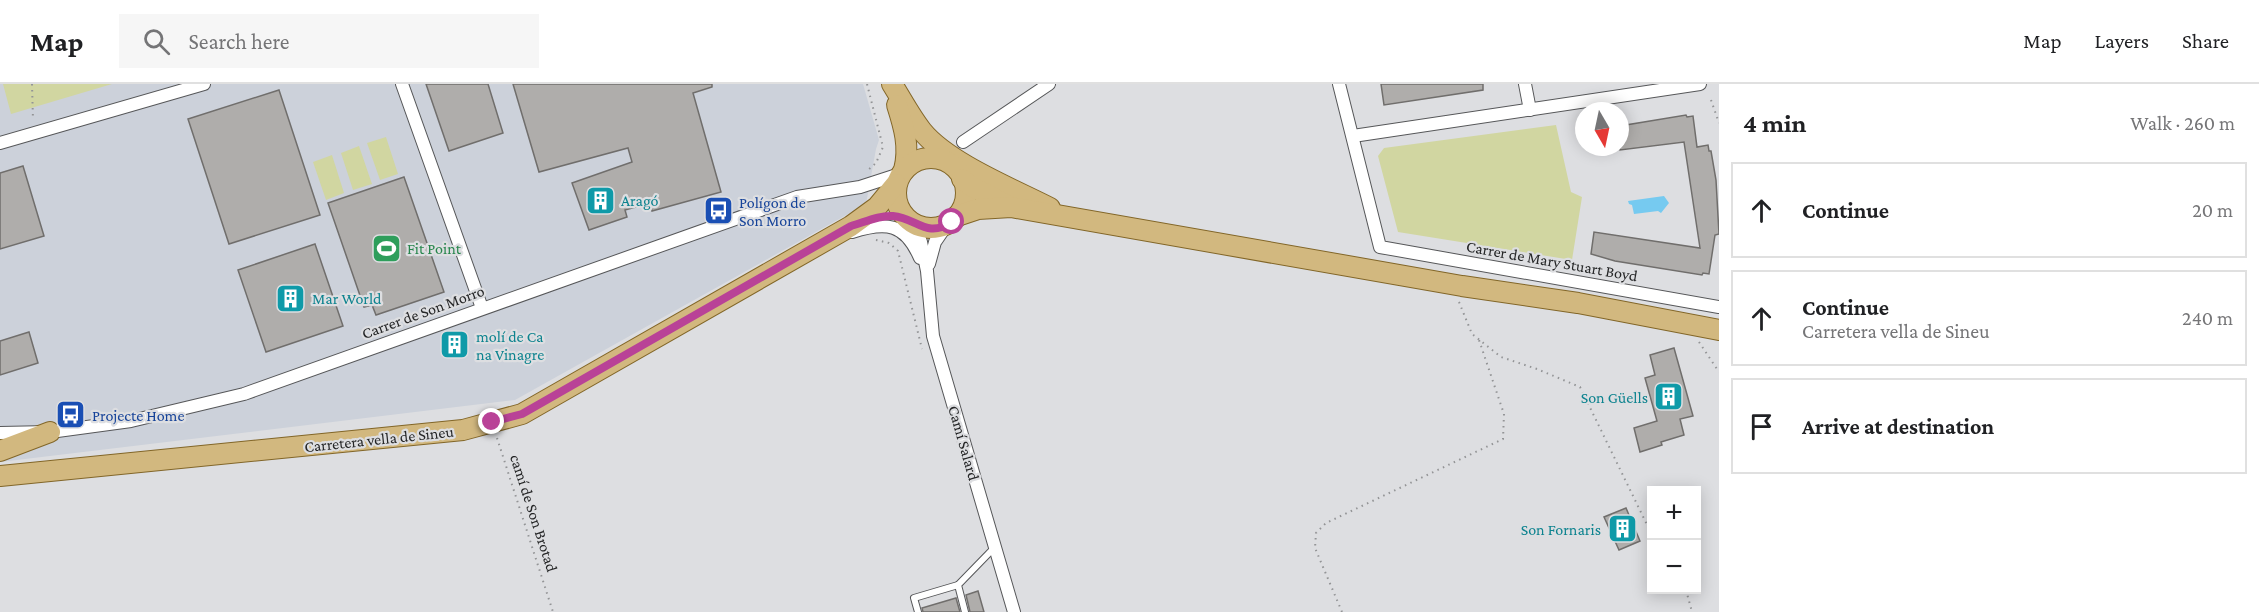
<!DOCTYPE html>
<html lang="en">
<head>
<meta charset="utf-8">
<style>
  body { margin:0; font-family:"Crimson Pro",serif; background:#f6f6f6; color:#202124 }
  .controls { position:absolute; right:18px; bottom:18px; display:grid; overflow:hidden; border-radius:0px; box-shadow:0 3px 15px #0003 }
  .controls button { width:54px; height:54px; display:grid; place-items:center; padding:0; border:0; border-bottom:2px solid #e0e0e0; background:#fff; color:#202124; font:30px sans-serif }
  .compass { position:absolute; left:1575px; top:18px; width:54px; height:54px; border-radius:50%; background:#fff; box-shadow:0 3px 15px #0003; rotate:171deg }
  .stop { position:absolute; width:18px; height:18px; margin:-14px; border:4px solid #b94297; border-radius:50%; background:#fff }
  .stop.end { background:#b94297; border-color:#fff; box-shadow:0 2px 6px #0008 }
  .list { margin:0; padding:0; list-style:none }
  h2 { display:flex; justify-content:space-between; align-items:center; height:78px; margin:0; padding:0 24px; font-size:26px }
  h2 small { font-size:20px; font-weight:400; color:#757577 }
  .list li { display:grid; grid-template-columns:39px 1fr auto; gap:18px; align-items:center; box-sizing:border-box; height:96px; margin:0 12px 12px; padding:0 12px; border:2px solid #e0e0e0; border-radius:0px }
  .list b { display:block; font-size:22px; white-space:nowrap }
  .list p { margin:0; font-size:20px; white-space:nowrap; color:#757577 }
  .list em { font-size:20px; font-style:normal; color:#757577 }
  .icon { flex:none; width:33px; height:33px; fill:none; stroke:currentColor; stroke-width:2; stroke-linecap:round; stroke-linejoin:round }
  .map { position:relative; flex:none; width:1719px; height:528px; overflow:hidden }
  header { display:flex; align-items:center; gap:36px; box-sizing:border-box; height:84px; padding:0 30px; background:#fff; border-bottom:2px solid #e0e0e0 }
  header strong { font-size:28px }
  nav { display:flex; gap:33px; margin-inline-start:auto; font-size:21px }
  .search { width:420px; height:54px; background:#f6f6f6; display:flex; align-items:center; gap:15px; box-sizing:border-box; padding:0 21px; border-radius:0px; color:#757577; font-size:22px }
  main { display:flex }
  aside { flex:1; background:#fff }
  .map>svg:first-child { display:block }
  .built { fill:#ccd1da }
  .green { fill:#d1d6a1 }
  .water { fill:#76caf0 }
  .building { fill:#afadab; stroke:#706e6c; stroke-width:1.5 }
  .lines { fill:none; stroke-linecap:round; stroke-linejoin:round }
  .service-casing { stroke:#565759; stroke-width:8 }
  .minor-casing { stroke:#565759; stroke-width:14 }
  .primary-casing { stroke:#826628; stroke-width:22 }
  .path { stroke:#939496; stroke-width:2; stroke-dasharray:1.5 4.5; stroke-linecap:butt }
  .service { stroke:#fff; stroke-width:6 }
  .minor { stroke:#fff; stroke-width:12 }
  .primary { stroke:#d2b87f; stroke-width:20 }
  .route { stroke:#b94297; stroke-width:8 }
  .labels { text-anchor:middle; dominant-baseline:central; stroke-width:4.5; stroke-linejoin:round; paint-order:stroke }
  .culture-label { font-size:16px; fill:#0d838f; stroke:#dddee1; text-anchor:start }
  .transit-label { font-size:16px; fill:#164399; stroke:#dddee1; text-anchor:start }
  .leisure-label { font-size:16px; fill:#27864d; stroke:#dddee1; text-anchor:start }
  .street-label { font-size:16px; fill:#252627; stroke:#dddee1 }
</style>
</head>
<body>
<header>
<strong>Map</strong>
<div class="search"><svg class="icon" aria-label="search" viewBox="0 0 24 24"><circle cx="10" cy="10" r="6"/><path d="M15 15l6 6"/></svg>Search here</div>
<nav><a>Map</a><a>Layers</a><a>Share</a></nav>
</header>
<main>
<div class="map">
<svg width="1719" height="528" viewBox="0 0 1719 528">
  <rect width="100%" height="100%" fill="#dddee1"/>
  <polygon class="built" points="0,0 863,0 879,56 876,65 866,120 515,316 0,378"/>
  <g class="green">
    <polygon points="3,0 112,0 11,30"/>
    <polygon points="1556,41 1571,108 1582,113 1572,176 1398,148 1378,72 1384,64"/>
    <polygon points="386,53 398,90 380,96 367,59"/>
    <polygon points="359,62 372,100 353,106 341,69"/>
    <polygon points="332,71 344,109 326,116 313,78"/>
  </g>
  <polygon class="water" points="1664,112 1669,119 1661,129 1658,127 1634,130 1632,121 1629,120 1628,117"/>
  <g class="building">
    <polygon points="426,0 488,0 503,49 449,67"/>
    <polygon points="513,0 712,0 712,3 693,9 721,108 652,127 650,119 625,126 627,133 589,146 572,99 632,78 628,64 539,88"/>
    <polygon points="1381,0 1483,0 1483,6 1384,21"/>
    <polygon points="279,6 320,131 229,160 188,35"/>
    <polygon points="1686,31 1687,33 1693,32 1697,63 1708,61 1709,67 1711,67 1716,96 1719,150 1715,151 1709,190 1703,189 1702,191 1615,177 1591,170 1594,148 1700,164 1684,58 1620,66 1620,42"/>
    <polygon points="23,82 44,152 0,165 0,89"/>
    <polygon points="404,93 444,208 376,231 372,221 364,223 328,119"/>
    <polygon points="315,160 343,242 266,268 238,186"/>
    <polygon points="29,248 38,279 0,291 0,257"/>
    <polygon points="1674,264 1693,332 1680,335 1684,351 1661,358 1662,361 1640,368 1634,344 1657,337 1645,294 1655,291 1650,271"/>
    <polygon points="1626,424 1640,457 1619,466 1604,433"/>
    <polygon points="978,507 984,528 970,528 966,511"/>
    <polygon points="956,514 960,528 923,528 922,524"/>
  </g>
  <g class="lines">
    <defs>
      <g id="service">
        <polyline points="918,528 914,514 958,501"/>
        <polyline points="965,528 958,501 994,464"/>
      </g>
      <g id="minor">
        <polyline points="402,0 482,224"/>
        <polyline points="1339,0 1380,163 1719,223"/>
        <polyline points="1525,0 1530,26"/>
        <polyline points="1353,52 1700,0"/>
        <polyline points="963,58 1049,0"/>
        <polyline points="0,59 204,0"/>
        <polyline points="914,140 921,158 927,187 933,252 1014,528"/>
        <path d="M852 148C886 137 905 139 920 174"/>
        <polyline points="929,180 935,158 946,142"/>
        <polyline points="0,349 50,348 131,337 244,310 797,113 860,103 900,90"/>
      </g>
      <g id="primary">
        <path d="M892 0C902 16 911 33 922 47 948 79 1013 105 1050 124"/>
        <path d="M897 21C904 43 910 63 904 86"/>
        <circle cx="931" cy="109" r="35"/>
        <polyline points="962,95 971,102 1009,122"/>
        <polyline points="957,132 978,125 1011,123 1462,202 1578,219 1719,246"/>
        <polyline points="0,367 50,348"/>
        <polyline points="0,392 463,346 522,330 851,142 877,123 896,100"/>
      </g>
    </defs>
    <use href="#service" class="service-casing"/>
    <use href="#minor" class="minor-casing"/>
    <use href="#primary" class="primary-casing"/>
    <g class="path">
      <polyline points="32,0 33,36"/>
      <polyline points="867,0 883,63 876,79 868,86"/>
      <polyline points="1711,16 1719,39"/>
      <polyline points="876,156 889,159 898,167 922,265"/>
      <polyline points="1459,218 1472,250 1501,273 1537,285 1580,303 1652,451"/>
      <polyline points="1699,258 1719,288"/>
      <polyline points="497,354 553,528"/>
      <polyline points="1686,506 1692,528"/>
      <polyline points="1342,528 1315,464 1316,449 1326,439 1503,355 1504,330 1479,256"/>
    </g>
    <use href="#service" class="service"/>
    <use href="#minor" class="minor"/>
    <use href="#primary" class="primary"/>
  </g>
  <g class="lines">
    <path class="route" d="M492 338 522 330 851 142C865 138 879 131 893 132 917 134 926 155 952 138"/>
  </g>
  <defs>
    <symbol id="building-square" viewBox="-11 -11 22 22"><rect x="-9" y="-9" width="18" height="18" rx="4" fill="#0f9aa8" stroke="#dddee1"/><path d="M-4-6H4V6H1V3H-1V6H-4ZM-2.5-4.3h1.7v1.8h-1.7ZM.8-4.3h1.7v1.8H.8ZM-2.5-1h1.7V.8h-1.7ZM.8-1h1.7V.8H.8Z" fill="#fff"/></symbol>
    <symbol id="bus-square" viewBox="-11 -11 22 22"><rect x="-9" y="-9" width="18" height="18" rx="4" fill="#1a4fb4" stroke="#dddee1"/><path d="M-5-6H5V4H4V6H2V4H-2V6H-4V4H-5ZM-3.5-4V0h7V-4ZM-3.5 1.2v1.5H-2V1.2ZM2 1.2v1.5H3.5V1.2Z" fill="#fff"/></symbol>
    <symbol id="stadium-square" viewBox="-11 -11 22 22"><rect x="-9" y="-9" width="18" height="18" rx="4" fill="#2e9e5b" stroke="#dddee1"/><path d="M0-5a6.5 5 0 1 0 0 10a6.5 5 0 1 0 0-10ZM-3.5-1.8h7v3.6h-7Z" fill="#fff"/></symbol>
  </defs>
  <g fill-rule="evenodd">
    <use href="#building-square" x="584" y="100" width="33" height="33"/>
    <use href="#bus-square" x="702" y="110" width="33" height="33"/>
    <use href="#stadium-square" x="370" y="148" width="33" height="33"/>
    <use href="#building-square" x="274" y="198" width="33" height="33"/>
    <use href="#building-square" x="438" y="244" width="33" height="33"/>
    <use href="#building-square" x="1652" y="296" width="33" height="33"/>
    <use href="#bus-square" x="54" y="314" width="33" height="33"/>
    <use href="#building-square" x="1606" y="428" width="33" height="33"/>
  </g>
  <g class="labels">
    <g class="culture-label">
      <text x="621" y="116">Aragó</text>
      <text x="312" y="214">Mar World</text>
      <text x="476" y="252">molí de Ca<tspan x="476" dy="18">na Vinagre</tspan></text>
      <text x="1648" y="313" text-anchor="end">Son Güells</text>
      <text x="1601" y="445" text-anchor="end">Son Fornaris</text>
    </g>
    <g class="transit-label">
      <text x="739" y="118">Polígon de<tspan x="739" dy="18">Son Morro</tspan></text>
      <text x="92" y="331">Projecte Home</text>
    </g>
    <g class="leisure-label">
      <text x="407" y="164">Fit Point</text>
    </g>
    <g class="street-label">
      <text transform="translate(1552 177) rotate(10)">Carrer de Mary Stuart Boyd</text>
      <text transform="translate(423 228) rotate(-20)">Carrer de Son Morro</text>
      <text transform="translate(379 355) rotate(-6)">Carretera vella de Sineu</text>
      <text transform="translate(964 359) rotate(74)">Camí Salard</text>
      <text transform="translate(534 429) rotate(72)">camí de Son Brotad</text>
    </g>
  </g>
</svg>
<div class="controls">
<button>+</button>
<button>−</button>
</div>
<svg class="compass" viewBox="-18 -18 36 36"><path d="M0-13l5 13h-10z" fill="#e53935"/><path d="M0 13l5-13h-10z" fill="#757577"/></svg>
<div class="stop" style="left:952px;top:138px"></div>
<div class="stop end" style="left:492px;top:338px"></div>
</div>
<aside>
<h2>4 min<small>Walk · 260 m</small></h2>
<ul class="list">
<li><svg class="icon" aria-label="ahead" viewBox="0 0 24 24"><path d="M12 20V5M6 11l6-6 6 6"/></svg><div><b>Continue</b></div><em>20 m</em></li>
<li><svg class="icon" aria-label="ahead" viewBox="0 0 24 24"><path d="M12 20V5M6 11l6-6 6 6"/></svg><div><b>Continue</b><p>Carretera vella de Sineu</p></div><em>240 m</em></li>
<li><svg class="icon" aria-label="arrive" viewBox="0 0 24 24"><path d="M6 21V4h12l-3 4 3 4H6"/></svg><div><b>Arrive at destination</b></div></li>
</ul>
</aside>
</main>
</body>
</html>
